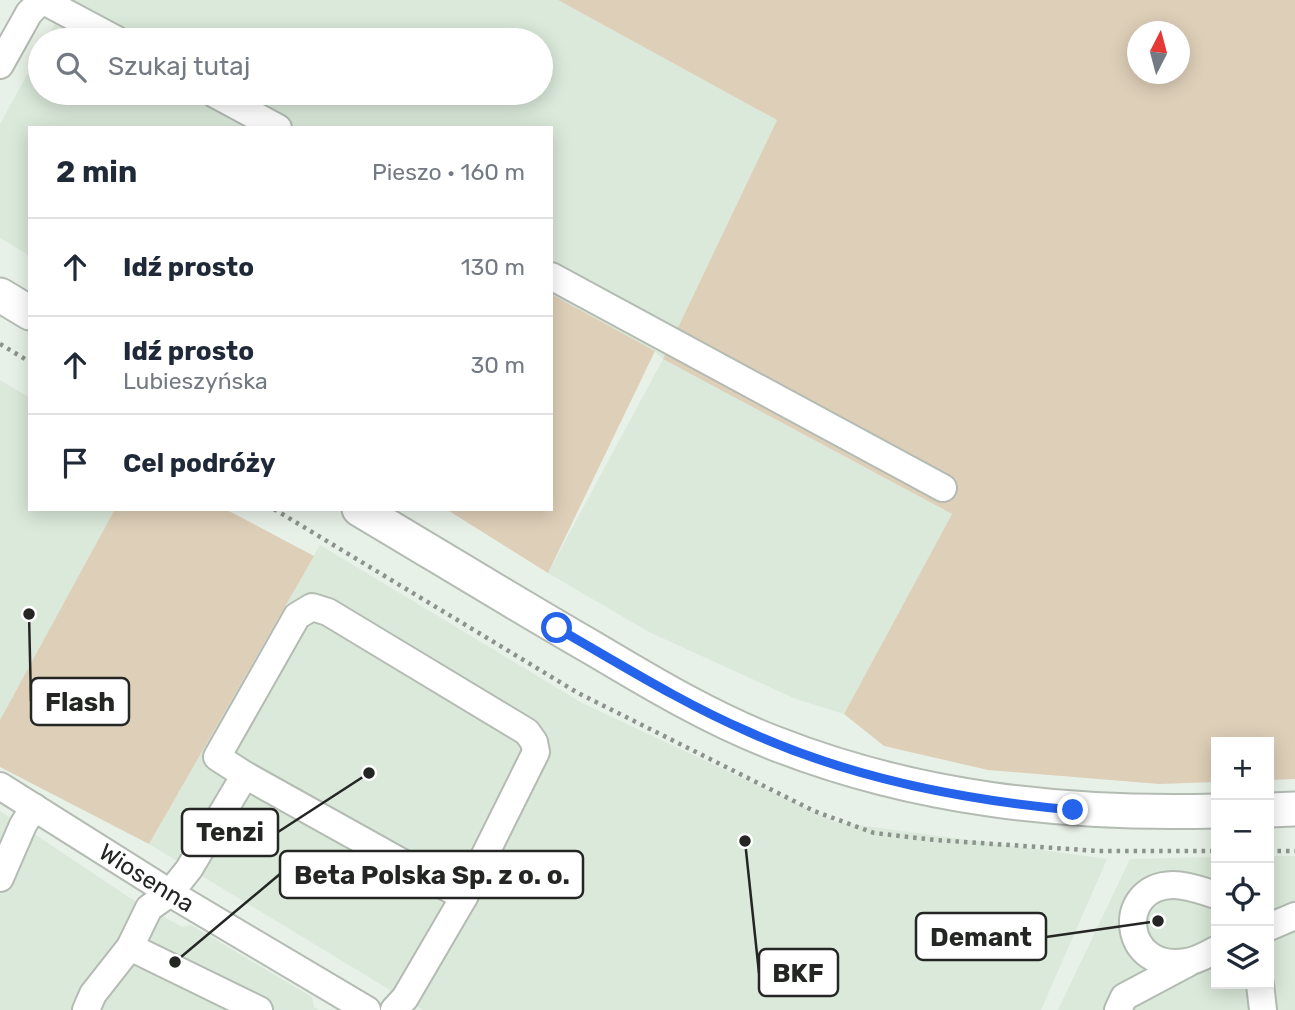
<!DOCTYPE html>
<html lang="pl">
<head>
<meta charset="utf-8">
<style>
  body { margin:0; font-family:Rubik,sans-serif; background:#f2f2f3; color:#1f2937 }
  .controls { position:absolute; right:21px; bottom:21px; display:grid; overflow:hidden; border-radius:0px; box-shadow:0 4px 18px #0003 }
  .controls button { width:63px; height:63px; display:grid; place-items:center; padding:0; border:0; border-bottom:2px solid #e0e1e3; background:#fff; color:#1f2937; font:35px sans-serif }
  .compass { position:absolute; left:1127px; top:21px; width:63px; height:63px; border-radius:50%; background:#fff; box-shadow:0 4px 18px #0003; rotate:6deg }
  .stop { position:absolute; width:21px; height:21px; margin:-16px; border:5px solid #2563eb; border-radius:50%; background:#fff }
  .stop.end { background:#2563eb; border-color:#fff; box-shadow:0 2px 7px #0008 }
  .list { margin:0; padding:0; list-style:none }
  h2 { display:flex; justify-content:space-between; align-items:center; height:91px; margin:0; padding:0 28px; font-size:30px }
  h2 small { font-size:23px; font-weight:400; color:#747a83 }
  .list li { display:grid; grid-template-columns:46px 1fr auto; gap:21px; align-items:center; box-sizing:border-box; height:98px; padding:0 28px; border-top:2px solid #e0e1e3 }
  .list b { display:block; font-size:26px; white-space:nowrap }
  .list p { margin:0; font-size:23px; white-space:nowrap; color:#747a83 }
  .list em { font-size:23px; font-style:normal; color:#747a83 }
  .icon { flex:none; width:38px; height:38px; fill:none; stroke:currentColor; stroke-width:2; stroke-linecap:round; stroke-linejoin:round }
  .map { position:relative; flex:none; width:1295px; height:1010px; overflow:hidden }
  .search { position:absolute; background:#fff; box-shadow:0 4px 18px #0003; left:28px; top:28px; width:525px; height:77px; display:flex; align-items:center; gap:18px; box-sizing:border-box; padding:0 24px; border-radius:38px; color:#747a83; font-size:26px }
  .panel { position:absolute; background:#fff; box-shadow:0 4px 18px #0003; left:28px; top:126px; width:525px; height:385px; border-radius:0px }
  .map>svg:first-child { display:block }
  .built { fill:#dae9da }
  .green { fill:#decfb8; fill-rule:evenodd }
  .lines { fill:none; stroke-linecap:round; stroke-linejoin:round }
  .minor-casing { stroke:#b3bbb3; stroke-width:30 }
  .major-casing { stroke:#b3bbb3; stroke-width:37 }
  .path { stroke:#8c928c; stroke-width:4.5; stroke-dasharray:3.5 5; stroke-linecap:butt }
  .minor { stroke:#fff; stroke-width:26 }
  .major { stroke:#fff; stroke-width:33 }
  .route { stroke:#2563eb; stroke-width:9 }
  .labels { text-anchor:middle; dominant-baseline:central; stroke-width:6; stroke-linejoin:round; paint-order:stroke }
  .street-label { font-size:24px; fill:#232623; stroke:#fff }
  .leader { fill:none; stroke:#232623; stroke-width:2.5 }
  .callout-dot { fill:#232623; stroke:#fff; stroke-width:2.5 }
  .callout { fill:#fff; stroke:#232623; stroke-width:2.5 }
  .callout-label { font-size:26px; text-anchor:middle; font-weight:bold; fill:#232623 }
</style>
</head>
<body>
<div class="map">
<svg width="1295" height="1010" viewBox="0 0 1295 1010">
  <rect width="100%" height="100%" fill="#e8f1e8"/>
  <g class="built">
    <polygon points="68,0 558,0 777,120 663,359 952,514 844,714 796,699 649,632 548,573 663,359 654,351 551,294 551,128 30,128 30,256 0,238 0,124 40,51 40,93 541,93 541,40 46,40"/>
    <polygon points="0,380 30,398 30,509 115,509 0,720"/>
    <polygon points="320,545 582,703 836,822 1107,859 1041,1010 423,1010 149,844"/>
    <polygon points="0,811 127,896 182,927 191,925 312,997 314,1007 319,1010 0,1010"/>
    <polygon points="1269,856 1295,856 1295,1010 1058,1010 1130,859 1216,857 1216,984 1269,984"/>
  </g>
  <g class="green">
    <path d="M558 0H1295V779L1269 780V742H1216V782L1159 784 988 770 884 746 844 714 952 514 663 359 777 120ZM1138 32H1180V74H1138Z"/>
    <polygon points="551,294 655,351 548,573 446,509 551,509"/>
    <polygon points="115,509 225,509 314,556 149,844 0,767 0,720"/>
  </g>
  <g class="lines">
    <defs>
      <g id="minor">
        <polyline points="0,65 29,13 42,0 117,40"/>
        <polyline points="213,93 278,128"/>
        <polyline points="551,276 943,488"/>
        <polyline points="245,775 464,897"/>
        <path id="s1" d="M0 786 170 893 367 1010"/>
        <polyline points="0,878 23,825 34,807"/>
        <path d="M1216 895C1203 891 1188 885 1173 885 1114 886 1122 973 1186 962 1196 961 1206 955 1216 950"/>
        <polyline points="1269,927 1295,916"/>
        <polyline points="130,947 259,1010"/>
        <polyline points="1260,984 1263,1010"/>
        <polyline points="86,1010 93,994 130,947 149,908 170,893 189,869 245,775 217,757 297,616 312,607 328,612 527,732 534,742 536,752 464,897 405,998 394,1010"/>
        <polyline points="1118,1010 1124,997 1188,963"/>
      </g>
      <g id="major">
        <polyline points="0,295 30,313"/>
        <path d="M359 509C438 556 516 604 596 650 653 684 712 719 774 743 916 799 1065 815 1216 811"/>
        <polyline points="1269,810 1295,809"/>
      </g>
    </defs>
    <use href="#minor" class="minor-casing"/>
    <use href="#major" class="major-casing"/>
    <g class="path">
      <polyline points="0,344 30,362"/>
      <polyline points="274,509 578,693 814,811 874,833 935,840 1099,851 1216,851"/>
      <polyline points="1269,851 1295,851"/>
    </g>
    <use href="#minor" class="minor"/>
    <use href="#major" class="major"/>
  </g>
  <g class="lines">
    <path class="route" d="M557 628C620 664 682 703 749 732 850 778 962 800 1073 810"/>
  </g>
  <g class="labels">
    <g class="street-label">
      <text stroke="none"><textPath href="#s1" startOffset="173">Wiosenna</textPath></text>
    </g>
  </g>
  <path class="leader" d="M29 614L31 701M369 773L278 832M175 962L280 874M1158 921L1046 937M745 841L759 973"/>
  <g class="callout-dot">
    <circle cx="29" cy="614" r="7"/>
    <circle cx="369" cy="773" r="7"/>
    <circle cx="175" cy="962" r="7"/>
    <circle cx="1158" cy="921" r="7"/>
    <circle cx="745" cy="841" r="7"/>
  </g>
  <g class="callout">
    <rect x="31" y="678" width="98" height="47" rx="7"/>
    <rect x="182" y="809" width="96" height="47" rx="7"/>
    <rect x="280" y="851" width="303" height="47" rx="7"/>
    <rect x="916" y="913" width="130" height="47" rx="7"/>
    <rect x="759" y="949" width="79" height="47" rx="7"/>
  </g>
  <g class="callout-label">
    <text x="80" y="711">Flash</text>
    <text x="230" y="841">Tenzi</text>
    <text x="432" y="884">Beta Polska Sp. z o. o.</text>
    <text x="981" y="946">Demant</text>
    <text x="798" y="982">BKF</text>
  </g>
</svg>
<div class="controls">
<button>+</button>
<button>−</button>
<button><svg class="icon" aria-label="locate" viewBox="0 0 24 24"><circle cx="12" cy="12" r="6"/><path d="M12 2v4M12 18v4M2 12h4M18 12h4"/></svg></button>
<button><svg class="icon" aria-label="layers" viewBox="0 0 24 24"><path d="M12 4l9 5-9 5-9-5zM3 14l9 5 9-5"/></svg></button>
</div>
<svg class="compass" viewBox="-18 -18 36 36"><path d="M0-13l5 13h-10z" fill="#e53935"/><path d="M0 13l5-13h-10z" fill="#747a83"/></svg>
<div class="stop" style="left:557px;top:628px"></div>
<div class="stop end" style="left:1073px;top:810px"></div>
<div class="search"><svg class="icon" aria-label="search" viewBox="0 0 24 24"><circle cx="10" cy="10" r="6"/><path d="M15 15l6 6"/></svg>Szukaj tutaj</div>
<section class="panel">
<h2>2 min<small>Pieszo · 160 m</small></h2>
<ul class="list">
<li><svg class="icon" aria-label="ahead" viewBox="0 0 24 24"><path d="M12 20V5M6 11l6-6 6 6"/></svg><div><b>Idź prosto</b></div><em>130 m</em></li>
<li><svg class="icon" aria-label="ahead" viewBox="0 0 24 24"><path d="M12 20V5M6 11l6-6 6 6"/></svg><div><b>Idź prosto</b><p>Lubieszyńska</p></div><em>30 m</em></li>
<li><svg class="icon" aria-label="arrive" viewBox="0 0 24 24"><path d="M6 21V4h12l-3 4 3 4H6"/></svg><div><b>Cel podróży</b></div></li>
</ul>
</section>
</div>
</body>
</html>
